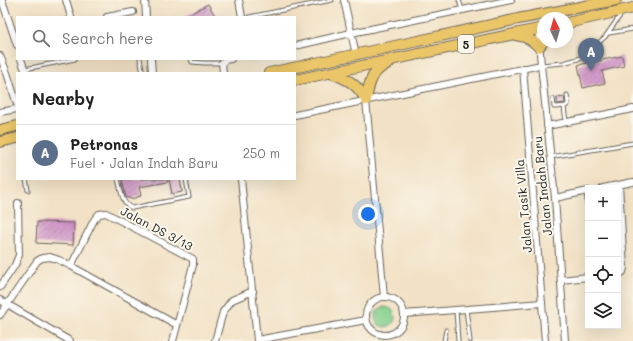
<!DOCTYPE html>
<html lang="en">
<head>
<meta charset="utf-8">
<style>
  body { margin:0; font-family:Mali,sans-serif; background:#f6f6f6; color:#222 }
  .controls { position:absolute; right:12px; bottom:12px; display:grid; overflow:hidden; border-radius:0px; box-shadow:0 4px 16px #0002 }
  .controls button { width:36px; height:36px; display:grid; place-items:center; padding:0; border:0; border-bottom:1px solid #e0e0e0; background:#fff; color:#222; font:20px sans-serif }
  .compass { position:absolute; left:537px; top:12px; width:36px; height:36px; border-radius:50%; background:#fff; box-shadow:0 4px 16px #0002; rotate:355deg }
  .you { position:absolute; left:368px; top:214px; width:14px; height:14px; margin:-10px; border:3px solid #fff; border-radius:50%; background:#1a73e8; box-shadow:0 0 0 6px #1a73e833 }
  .badge { display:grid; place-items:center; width:26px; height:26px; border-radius:50%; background:#1a73e8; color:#fff; font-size:13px; font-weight:700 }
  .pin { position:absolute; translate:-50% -33px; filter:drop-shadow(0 1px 2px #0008) }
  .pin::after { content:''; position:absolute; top:21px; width:14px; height:12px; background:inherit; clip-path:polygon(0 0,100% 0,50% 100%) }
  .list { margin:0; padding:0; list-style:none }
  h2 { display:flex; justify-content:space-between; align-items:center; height:52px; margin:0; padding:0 16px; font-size:17px }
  h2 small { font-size:13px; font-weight:400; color:#767676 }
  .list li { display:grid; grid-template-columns:26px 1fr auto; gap:12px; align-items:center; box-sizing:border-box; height:56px; padding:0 16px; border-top:1px solid #e0e0e0 }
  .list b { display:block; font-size:15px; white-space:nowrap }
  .list p { margin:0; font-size:13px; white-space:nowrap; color:#767676 }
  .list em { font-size:13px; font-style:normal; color:#767676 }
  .icon { flex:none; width:22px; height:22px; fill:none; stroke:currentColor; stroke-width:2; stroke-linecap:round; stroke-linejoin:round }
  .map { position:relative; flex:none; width:633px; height:341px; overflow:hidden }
  .search { position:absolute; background:#fff; box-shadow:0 4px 16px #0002; left:16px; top:16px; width:280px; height:44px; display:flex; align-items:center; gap:10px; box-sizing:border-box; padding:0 14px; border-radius:0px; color:#767676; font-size:15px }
  .panel { position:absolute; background:#fff; box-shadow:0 4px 16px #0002; left:16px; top:72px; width:280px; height:108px; border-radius:0px }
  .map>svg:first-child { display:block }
  .grass { fill:url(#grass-tufts); stroke:#507655 }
  .building { fill:url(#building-hatch) }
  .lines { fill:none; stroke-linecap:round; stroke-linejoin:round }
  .service-casing { stroke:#676157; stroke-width:5 }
  .minor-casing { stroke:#676157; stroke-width:8 }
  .trunk-casing { stroke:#676157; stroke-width:12 }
  .service { stroke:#fff; stroke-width:3 }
  .minor { stroke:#fff; stroke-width:6 }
  .trunk { stroke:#ebc669; stroke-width:10 }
  .labels { text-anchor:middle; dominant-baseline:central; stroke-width:4; stroke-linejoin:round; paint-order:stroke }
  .shield { fill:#fbf7ec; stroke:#5f5e5a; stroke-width:1 }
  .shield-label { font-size:11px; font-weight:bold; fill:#1c1c1c }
  .street-label { font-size:12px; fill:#1c1c1c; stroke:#fbf7ec }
</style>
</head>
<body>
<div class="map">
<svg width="633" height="341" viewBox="0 0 633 341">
  <defs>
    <pattern id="grass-tufts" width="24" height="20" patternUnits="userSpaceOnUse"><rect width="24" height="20" fill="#83d08e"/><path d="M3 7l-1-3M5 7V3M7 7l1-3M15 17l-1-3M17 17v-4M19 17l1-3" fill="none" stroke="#71b27a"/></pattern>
    <pattern id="building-hatch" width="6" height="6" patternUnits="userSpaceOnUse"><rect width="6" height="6" fill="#cf91c6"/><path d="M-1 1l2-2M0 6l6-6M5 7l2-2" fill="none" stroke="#a776a0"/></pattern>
  </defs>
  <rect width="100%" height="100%" fill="#fbf7ec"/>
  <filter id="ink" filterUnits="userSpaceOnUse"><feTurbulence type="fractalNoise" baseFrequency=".025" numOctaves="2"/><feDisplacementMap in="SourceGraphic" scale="8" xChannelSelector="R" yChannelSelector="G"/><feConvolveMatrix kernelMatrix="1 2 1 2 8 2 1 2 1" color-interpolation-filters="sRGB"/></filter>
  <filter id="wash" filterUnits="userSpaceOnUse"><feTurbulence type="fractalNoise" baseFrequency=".012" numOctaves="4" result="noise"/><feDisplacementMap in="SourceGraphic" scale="16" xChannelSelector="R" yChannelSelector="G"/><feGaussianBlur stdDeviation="0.9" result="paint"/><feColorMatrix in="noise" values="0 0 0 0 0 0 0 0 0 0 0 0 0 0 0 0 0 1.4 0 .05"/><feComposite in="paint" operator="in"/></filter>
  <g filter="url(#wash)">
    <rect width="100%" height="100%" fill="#f2e1c4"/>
    <circle class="grass" cx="385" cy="317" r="10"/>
    <g id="blocks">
      <g class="building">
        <polygon points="208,4 216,17 184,17"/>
        <polygon points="622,56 624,66 602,71 605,83 583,88 578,65"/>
        <polygon points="564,97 565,103 557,104 557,98"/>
        <polygon points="126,179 167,179 168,182 139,187 141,196 131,199 126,197 122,180"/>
        <polygon points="169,179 180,179 182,192 172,194"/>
        <polygon points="37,222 74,223 73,245 36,243"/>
      </g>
    </g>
  </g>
  <g filter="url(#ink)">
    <use href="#blocks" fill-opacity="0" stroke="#676157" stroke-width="1"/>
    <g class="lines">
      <defs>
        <g id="service">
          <polyline points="459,0 462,10"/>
          <polyline points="249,17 332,0"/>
          <polyline points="609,33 633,29"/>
          <polyline points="140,59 143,73"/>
          <polyline points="191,59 192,62 204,63 222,63"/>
          <polyline points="541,65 563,63 578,59 587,53 605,37 622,13"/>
          <polyline points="25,69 75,59"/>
          <polyline points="553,99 554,107 556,107 566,106 568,104 567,95"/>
          <polyline points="564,107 566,122"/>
          <polyline points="550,157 633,143"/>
          <polyline points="26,179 28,190"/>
          <path d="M118 179C121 189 121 204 132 208L189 197 186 179"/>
          <polyline points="586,191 588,211"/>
          <polyline points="466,309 470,341"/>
          <polyline points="456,310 458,341"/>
          <polyline points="444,341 446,330"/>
        </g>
        <g id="minor">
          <polyline points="2,0 17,45"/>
          <polyline points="66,0 71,17"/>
          <polyline points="145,0 146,17"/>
          <polyline points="239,0 242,17"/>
          <polyline points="344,0 356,55"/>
          <polyline points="107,17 133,12"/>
          <polyline points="538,29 541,65 555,198 565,341"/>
          <polyline points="295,46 351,33 511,0"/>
          <polyline points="0,56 7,73 17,104"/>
          <polyline points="21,59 26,73"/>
          <polyline points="151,59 152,73"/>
          <polyline points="523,68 545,341"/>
          <polyline points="223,73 222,63 225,60 231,59"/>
          <polyline points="366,100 384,297"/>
          <polyline points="0,112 17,109"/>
          <polyline points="295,115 541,65"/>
          <polyline points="547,126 633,109"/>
          <polyline points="241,179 257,340 366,320"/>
          <polyline points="603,188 633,182"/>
          <polyline points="555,198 588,191"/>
          <polyline points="71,266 94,220 99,214 106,213 193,259 193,265 173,341"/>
          <polyline points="618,275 623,272 624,268 619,185"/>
          <polyline points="561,280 588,277"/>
          <polyline points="0,287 15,265 19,255 18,203"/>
          <circle cx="385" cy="316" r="19"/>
          <polyline points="0,300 70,341"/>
          <polyline points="404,314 542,303"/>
          <polyline points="0,315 37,261 42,258 50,257 59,260 71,266 177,325"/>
          <polyline points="215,341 223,312 232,300 253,291"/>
        </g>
        <g id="trunk">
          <polyline points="567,23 633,8"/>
          <path d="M516 35C527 37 531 39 539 47L543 42"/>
          <polyline points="269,73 395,46 518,19 616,0"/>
          <path d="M331 73C348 79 357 84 366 100"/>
          <polyline points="295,80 543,28"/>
          <path d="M366 100C368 90 370 77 378 70 381 67 385 65 389 63"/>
          <polyline points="0,130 17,126"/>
          <polyline points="0,142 17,138"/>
        </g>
      </defs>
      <use href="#service" class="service-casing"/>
      <use href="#minor" class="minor-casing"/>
      <use href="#trunk" class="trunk-casing"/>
      <use href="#service" class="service"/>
      <use href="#minor" class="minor"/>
      <use href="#trunk" class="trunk"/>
    </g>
  </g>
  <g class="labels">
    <rect class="shield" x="458" y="35" width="16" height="18" rx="3"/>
    <g class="shield-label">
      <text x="466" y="44">5</text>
    </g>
    <g class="street-label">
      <text transform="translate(542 186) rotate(-96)">Jalan Indah Baru</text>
      <text transform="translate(523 206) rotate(-95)">Jalan Tasik Villa</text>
      <text transform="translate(157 228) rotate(28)">Jalan DS 3/13</text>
    </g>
  </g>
</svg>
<div class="controls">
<button>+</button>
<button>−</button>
<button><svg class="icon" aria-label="locate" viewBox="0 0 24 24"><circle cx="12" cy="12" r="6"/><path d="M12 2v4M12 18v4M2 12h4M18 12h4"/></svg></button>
<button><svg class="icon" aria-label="layers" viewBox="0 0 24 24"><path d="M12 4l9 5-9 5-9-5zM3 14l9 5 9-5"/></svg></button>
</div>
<svg class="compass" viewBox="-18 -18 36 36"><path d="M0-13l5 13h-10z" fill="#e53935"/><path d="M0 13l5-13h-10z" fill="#767676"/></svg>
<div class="you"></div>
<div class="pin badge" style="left:591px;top:71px;background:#5c6f8a">A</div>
<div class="search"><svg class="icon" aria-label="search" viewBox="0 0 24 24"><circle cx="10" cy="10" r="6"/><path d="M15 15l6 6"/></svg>Search here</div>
<section class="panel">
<h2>Nearby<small></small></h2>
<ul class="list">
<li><span class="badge" style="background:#5c6f8a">A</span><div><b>Petronas</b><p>Fuel · Jalan Indah Baru</p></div><em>250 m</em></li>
</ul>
</section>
</div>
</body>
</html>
